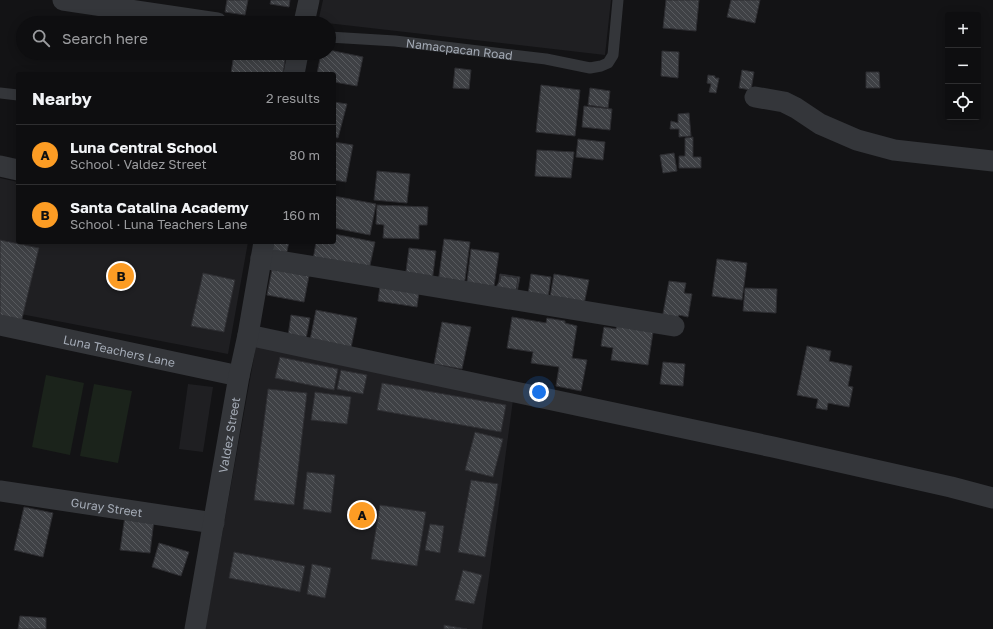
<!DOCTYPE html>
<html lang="en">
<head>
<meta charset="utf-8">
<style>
  body { margin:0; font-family:"Golos Text",sans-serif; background:#171719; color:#f1f3f6 }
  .controls { position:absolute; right:12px; top:12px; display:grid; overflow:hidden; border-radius:4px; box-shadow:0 2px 10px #0003 }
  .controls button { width:36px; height:36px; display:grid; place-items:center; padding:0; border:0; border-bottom:1px solid #2e2e30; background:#0e0e10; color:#f1f3f6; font:20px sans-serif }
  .you { position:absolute; left:539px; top:392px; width:14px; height:14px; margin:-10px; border:3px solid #fff; border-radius:50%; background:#1a73e8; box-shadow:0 0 0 6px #1a73e833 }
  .badge { display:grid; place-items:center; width:26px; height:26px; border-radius:50%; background:#fc9c24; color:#111; font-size:13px; font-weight:700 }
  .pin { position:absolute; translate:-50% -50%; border:2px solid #fff; box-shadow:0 1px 4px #0006 }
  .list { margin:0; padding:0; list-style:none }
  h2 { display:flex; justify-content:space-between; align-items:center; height:52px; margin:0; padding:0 16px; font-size:17px }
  h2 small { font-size:13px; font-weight:400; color:#9b9c9f }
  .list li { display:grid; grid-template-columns:26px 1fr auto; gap:12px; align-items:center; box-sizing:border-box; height:60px; padding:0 16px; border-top:1px solid #2e2e30 }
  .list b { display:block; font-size:15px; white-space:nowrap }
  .list p { margin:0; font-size:13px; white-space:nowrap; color:#9b9c9f }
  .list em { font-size:13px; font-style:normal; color:#9b9c9f }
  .icon { flex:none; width:22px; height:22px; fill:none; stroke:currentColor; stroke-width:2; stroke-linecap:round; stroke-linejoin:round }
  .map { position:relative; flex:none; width:993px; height:629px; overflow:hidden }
  .search { position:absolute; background:#0e0e10; box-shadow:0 2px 10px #0003; left:16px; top:16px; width:320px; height:44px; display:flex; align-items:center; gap:10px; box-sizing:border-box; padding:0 14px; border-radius:22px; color:#9b9c9f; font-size:15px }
  .panel { position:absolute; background:#0e0e10; box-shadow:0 2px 10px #0003; left:16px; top:72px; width:320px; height:172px; border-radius:4px }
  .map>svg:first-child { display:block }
  .built { fill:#1f1f22 }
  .green { fill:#1b231b }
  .building { fill:url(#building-back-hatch); stroke:#2d2d31 }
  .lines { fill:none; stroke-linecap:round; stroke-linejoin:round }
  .lane { stroke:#34363a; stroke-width:11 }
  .street { stroke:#34363a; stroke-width:21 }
  .labels { text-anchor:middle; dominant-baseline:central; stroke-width:3; stroke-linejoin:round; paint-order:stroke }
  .street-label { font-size:12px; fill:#a4abb6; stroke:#0e0e10 }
</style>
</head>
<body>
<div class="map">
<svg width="993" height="629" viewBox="0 0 993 629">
  <defs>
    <pattern id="building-back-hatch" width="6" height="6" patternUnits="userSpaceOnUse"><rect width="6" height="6" fill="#3f4145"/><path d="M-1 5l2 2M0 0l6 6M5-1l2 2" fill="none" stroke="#585a5e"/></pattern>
  </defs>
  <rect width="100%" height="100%" fill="#131315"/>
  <g class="built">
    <polygon points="323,0 611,0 605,55 318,22"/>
    <polygon points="0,178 18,182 18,242 248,242 228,354 0,310"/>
    <polygon points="256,346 513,400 482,629 205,629"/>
    <polygon points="188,384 213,387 203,452 179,449"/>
  </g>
  <g class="green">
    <polygon points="46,375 84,383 70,455 32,447"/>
    <polygon points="94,384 132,391 118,463 80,456"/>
  </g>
  <g class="building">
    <polygon points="227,0 248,0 245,15 225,12"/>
    <polygon points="271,0 290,0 289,7 270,4"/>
    <polygon points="666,0 699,0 696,31 663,28"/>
    <polygon points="731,0 760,0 755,23 727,17"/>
    <polygon points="329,50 363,57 357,86 334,82 334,74 317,74 321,53 329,53"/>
    <polygon points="662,51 679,52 678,78 661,76"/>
    <polygon points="234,53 286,53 283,74 231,74"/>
    <polygon points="455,68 471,70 469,89 453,88"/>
    <polygon points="742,70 754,72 751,90 739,88"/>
    <polygon points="866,72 879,72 880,88 866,88"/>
    <polygon points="708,75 715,76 715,78 719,78 716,93 709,92 711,84 707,83"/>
    <polygon points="541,85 580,90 575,136 536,132"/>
    <polygon points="590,88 610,91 608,108 588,105"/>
    <polygon points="334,102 347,104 338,138 334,137"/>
    <polygon points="584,106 612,109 610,130 582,127"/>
    <polygon points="689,113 691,136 679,137 679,129 670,129 671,121 678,123 678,114"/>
    <polygon points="693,137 693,157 701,157 701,168 679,168 679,156 685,156 685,138"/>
    <polygon points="578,139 605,142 603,160 576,157"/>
    <polygon points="334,142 353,145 346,182 334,180"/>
    <polygon points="537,150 574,152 571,178 535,176"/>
    <polygon points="674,153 677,171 663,173 660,155"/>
    <polygon points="377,171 410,174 407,203 374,200"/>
    <polygon points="334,196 376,204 370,235 334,228"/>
    <polygon points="377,205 428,207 427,225 419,225 419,239 383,238 384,225 376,224"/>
    <polygon points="334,234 375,242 369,270 313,260 316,242 334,242"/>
    <polygon points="444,239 470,242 464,287 438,283"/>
    <polygon points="0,240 39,248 21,323 0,318"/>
    <polygon points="271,242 289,242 286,256 269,252"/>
    <polygon points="409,248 436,251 432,282 405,279"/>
    <polygon points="471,249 499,253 493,293 466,290"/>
    <polygon points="717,259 747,263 742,300 712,296"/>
    <polygon points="272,269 309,276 304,302 267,295"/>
    <polygon points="203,273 235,280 224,332 191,326"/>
    <polygon points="500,274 520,277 516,297 497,294"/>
    <polygon points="531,274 551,277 548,298 528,295"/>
    <polygon points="554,274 589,280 583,309 549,303"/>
    <polygon points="501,275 518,278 515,298 495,295 497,285 500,281"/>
    <polygon points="669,281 686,283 684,293 692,294 688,317 679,315 677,322 662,319"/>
    <polygon points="380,286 419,292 417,307 378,301"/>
    <polygon points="745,288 777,289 776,313 743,311"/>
    <polygon points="316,310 357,318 351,348 310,340"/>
    <polygon points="291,315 310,318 306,339 288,336"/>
    <polygon points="512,317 546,323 547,318 565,321 565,323 577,326 572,358 587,360 581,391 556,386 559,367 531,363 533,352 507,348"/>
    <polygon points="618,321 654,326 648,365 611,360 613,348 601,346 604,327 616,329"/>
    <polygon points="442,322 471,327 462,369 434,364"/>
    <polygon points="807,346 831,351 829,361 852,366 848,386 853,387 849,407 828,403 827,410 816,408 818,399 797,395"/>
    <polygon points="280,357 338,369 334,390 275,378"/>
    <polygon points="663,362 685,364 683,386 660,384"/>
    <polygon points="341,370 367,375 363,394 337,389"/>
    <polygon points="382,383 506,405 501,432 377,410"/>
    <polygon points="268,389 307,393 294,505 254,500"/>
    <polygon points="315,392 351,397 347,424 311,420"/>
    <polygon points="475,432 503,439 493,477 465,470"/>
    <polygon points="307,472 335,475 331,513 303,509"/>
    <polygon points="471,480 498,484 485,557 458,552"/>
    <polygon points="380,505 426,512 417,566 371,559"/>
    <polygon points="24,507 53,513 43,557 14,550"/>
    <polygon points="125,516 154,520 150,553 120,550"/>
    <polygon points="430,524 444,526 440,553 425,550"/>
    <polygon points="159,543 189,552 181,576 152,567"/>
    <polygon points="234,552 305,566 300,592 229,578"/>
    <polygon points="312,564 331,568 325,598 307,594"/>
    <polygon points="463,570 482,575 474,604 455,600"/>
    <polygon points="20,616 46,618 46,629 18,629"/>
    <polygon points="444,625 467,629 444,629"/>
  </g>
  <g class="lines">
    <g class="lane">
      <path id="s1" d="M329 37 395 41 546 59 590 68 601 66 608 63 613 55 618 0"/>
      <polyline points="0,93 18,95"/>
    </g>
    <g class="street">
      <polyline points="63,0 217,23"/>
      <polyline points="304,23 309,0"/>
      <polyline points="294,74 298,53"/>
      <polyline points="755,97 784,102 796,108 820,124 857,140 894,150 993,161"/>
      <polyline points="0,166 18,170"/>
      <polyline points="261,258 674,326"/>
      <path id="s2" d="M0 325 239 376"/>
      <polyline points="248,335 773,447 951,487 993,498"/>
      <path id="s3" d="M0 491 214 523"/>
      <path id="s4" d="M195 629 239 376 248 335 264 242"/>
    </g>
  </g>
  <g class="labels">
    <g class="street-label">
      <text stroke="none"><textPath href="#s1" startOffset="131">Namacpacan Road</textPath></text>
      <text stroke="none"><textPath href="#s2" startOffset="122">Luna Teachers Lane</textPath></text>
      <text stroke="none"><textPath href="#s4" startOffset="197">Valdez Street</textPath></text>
      <text stroke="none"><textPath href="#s3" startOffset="108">Guray Street</textPath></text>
    </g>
  </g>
</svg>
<div class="controls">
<button>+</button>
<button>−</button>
<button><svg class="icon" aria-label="locate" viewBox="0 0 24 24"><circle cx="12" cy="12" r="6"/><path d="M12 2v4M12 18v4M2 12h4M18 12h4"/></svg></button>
</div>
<div class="you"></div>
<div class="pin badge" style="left:362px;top:515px">A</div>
<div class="pin badge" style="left:121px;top:276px">B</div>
<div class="search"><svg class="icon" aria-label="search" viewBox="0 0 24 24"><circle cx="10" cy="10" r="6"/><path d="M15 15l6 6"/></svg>Search here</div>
<section class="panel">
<h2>Nearby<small>2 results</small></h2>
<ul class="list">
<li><span class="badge">A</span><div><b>Luna Central School</b><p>School · Valdez Street</p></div><em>80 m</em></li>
<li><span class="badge">B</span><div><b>Santa Catalina Academy</b><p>School · Luna Teachers Lane</p></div><em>160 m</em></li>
</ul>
</section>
</div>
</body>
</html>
